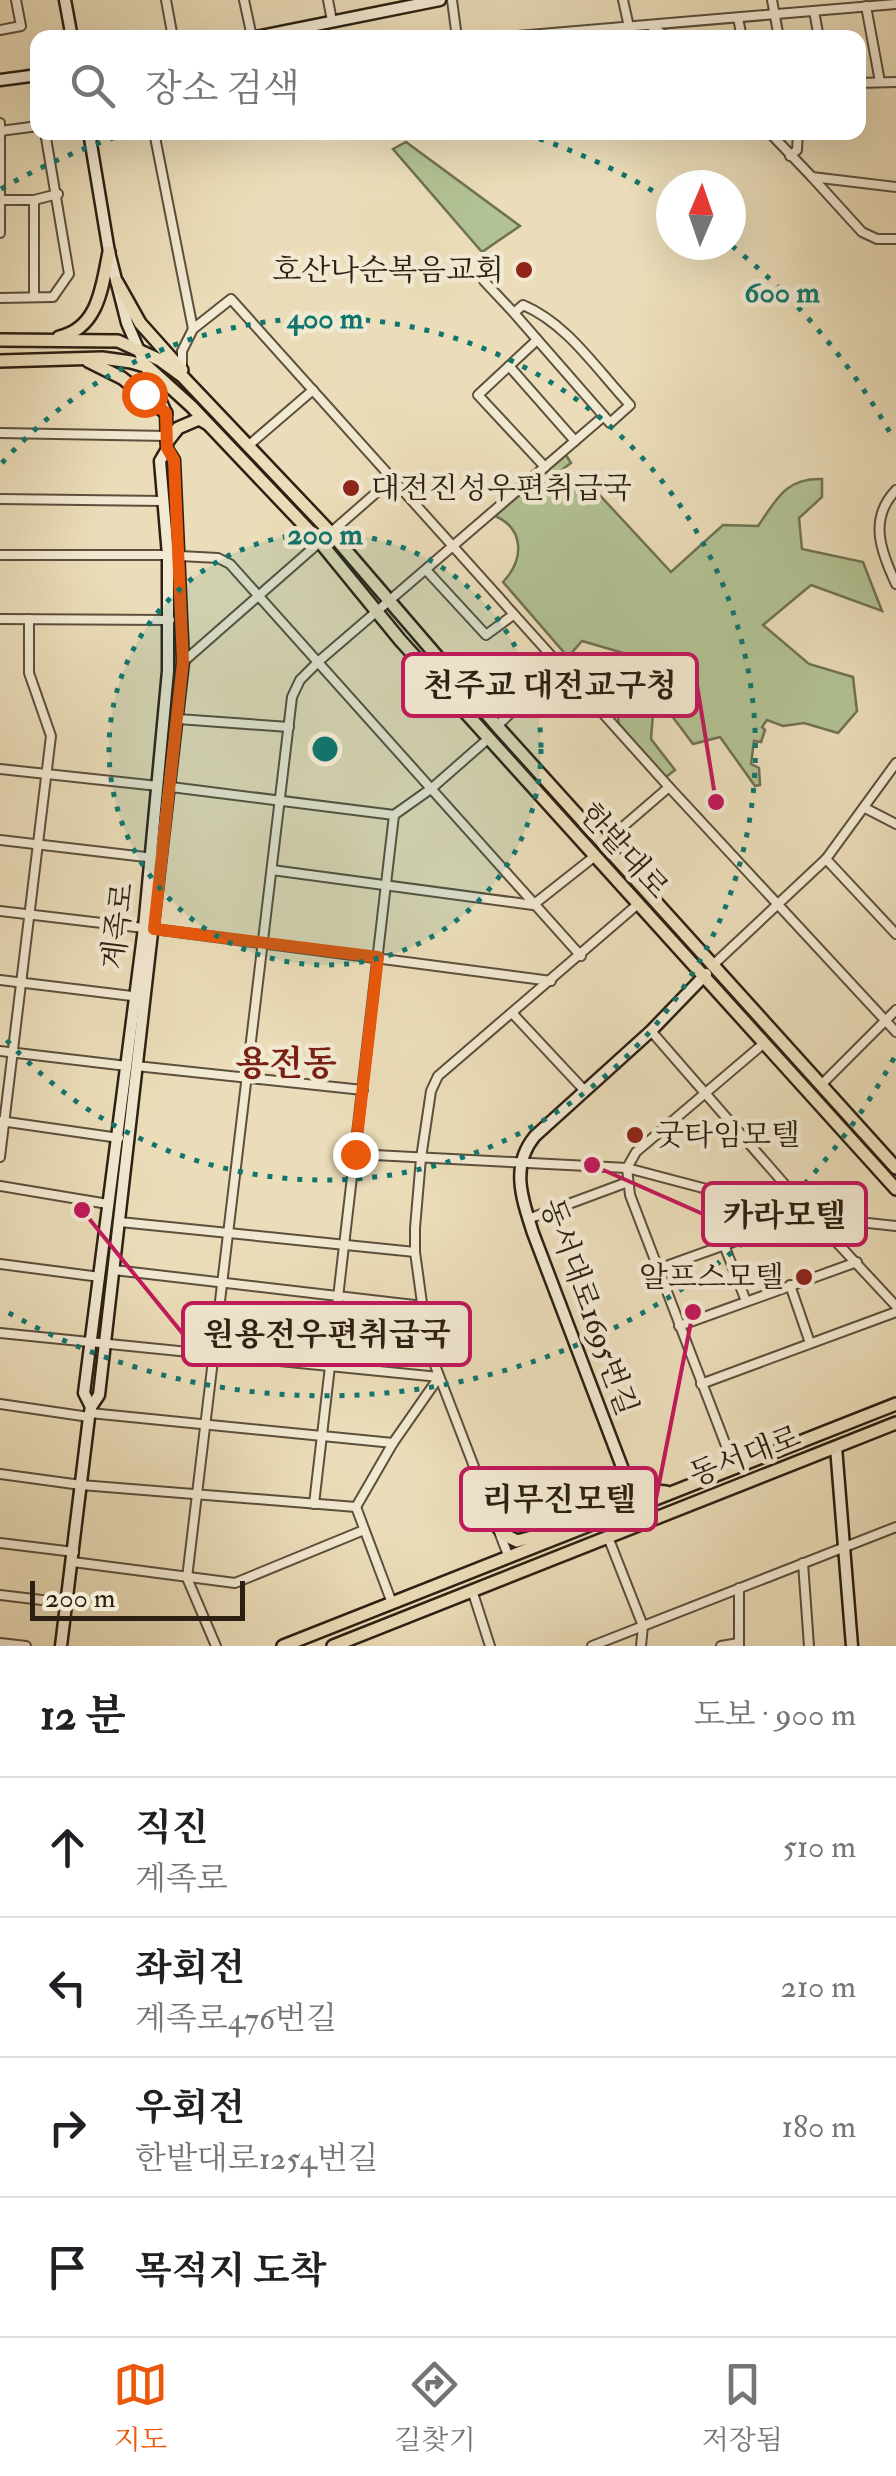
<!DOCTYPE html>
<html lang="ko">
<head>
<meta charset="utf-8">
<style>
  body { margin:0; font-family:"IM FELL Double Pica","Noto Serif KR",serif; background:#f2f2f2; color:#202124 }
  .compass { position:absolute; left:656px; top:170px; width:90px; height:90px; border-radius:50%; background:#fff; box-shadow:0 10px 40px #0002; rotate:2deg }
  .scale { position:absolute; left:30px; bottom:25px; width:215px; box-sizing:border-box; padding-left:10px; border:5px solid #2c2013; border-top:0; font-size:28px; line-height:35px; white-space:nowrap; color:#2c2013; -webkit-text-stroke:8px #f2e9d2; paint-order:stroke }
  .stop { position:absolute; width:30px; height:30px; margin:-22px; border:8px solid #ea580c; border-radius:50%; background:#fff }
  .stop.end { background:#ea580c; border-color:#fff; box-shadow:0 2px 10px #0008 }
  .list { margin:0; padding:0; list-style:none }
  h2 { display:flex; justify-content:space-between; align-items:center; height:130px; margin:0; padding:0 40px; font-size:42px }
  h2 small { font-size:32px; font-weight:400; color:#757577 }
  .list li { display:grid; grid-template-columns:65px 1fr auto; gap:30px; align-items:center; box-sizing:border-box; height:140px; padding:0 40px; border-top:2px solid #e0e0e0 }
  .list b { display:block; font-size:38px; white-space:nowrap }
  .list p { margin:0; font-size:32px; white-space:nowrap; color:#757577 }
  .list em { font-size:32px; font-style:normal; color:#757577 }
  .icon { flex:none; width:55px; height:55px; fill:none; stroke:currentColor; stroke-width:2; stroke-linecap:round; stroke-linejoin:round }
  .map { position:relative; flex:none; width:896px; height:1646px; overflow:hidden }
  .search { position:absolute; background:#fff; box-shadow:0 10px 40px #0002; left:30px; right:30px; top:30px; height:110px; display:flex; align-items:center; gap:25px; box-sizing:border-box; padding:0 35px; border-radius:20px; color:#757577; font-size:38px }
  .sheet { height:690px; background:#fff }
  nav { display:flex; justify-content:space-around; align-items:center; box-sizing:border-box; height:140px; border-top:2px solid #e0e0e0; background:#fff; font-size:28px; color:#757577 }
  nav a { display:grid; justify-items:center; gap:5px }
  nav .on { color:#ea580c }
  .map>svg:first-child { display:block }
  .green { fill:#b2c294; stroke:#6f7154; stroke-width:2.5 }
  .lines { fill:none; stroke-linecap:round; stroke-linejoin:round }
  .street-casing { stroke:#5c4f3c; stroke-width:12 }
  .secondary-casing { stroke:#2c2013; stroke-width:15 }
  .primary-casing { stroke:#2c2013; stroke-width:16 }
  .street { stroke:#f2e9d2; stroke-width:8 }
  .secondary { stroke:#f2e9d2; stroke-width:10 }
  .primary { stroke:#ebddb9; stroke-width:11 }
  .route { stroke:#ea580c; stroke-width:12 }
  .ring { fill:none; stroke:#0f766e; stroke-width:5; stroke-dasharray:5 10 }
  .poi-dot { fill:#8f2418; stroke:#f2e9d2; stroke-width:4 }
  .labels { text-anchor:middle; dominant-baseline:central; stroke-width:9; stroke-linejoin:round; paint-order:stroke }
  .poi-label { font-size:30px; fill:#2c2013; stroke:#f2e9d2; text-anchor:end }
  .street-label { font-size:30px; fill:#2c2013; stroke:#f2e9d2 }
  .quarter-label { font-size:35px; font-weight:bold; fill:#7a1f14; stroke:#f2e9d2 }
  .centre { fill:#0f766e; stroke:#f2e9d2; stroke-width:5 }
  .ring-label { font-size:30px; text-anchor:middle; font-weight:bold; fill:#0f766e; stroke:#f2e9d2; stroke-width:9; stroke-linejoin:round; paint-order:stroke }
  .leader { fill:none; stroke:#c2185b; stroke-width:4 }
  .callout-dot { fill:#c2185b; stroke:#f2e9d2; stroke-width:4 }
  .callout { fill:#f2e9d2; stroke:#c2185b; stroke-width:4 }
  .callout-label { font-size:32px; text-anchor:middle; font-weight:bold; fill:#2c2013 }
</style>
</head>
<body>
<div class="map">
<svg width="896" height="1646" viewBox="0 0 896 1646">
  <rect width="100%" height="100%" fill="#ebddb9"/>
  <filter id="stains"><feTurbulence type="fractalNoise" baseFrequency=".002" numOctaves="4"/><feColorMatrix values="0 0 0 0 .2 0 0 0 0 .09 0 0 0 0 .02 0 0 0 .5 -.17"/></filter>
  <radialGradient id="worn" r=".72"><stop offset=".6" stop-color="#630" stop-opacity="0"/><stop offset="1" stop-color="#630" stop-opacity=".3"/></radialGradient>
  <g class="green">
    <polygon points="406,142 520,226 482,252 393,149"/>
    <path d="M566 455 571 463 563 469 559 480 567 487 594 489 671 572 723 525 758 526C777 499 785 478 822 479V497L799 518 802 549 863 562 882 611 811 585 763 625 809 664 853 677 857 711 838 733 804 723 783 726 767 720 762 727 765 730 761 742 754 741 751 764 759 768 760 785 755 786 720 737 693 744 666 708 653 714 651 739 675 770 666 777 619 724 616 707 608 693 626 681 630 655 582 641 568 657 503 582C524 560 525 529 495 516Z"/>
  </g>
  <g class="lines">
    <defs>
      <g id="street">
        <polyline points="166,0 173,38"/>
        <polyline points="244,0 252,37"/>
        <polyline points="328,0 332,21"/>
        <polyline points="452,0 457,38"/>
        <polyline points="623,0 629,27"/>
        <polyline points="772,0 779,38"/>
        <polyline points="866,6 880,82"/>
        <polyline points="814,11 819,38"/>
        <polyline points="738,18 742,38"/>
        <polyline points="650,25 668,38"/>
        <polyline points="0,30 21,26 16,0"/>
        <polyline points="492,38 896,4"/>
        <polyline points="858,83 896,82"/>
        <polyline points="0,123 0,233"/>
        <polyline points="0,131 38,126"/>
        <polyline points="154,132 193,329 231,299 669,787 896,1032"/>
        <polyline points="769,132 812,177 896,187"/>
        <polyline points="790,156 797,150 798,132"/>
        <polyline points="812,177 862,232 877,239 896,239"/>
        <polyline points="0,200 34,200 58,194"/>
        <polyline points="34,200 34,297"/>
        <path d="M484 281 514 313 523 305C568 324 597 370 630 405L610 423 514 313"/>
        <polyline points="0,298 53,297 69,274 45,132"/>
        <polyline points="537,340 478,395 545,467"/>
        <polyline points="509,366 575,441"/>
        <polyline points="182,370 182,351 193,329"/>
        <polyline points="0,433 167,436"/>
        <polyline points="249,445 313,390"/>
        <path d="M896 490C868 519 881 552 896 584"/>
        <polyline points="0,499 163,501"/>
        <polyline points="0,555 168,555"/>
        <polyline points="180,556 218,558 230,564 581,956"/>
        <polyline points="427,571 486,635 513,615"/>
        <polyline points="0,619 170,620"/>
        <polyline points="183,662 393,478"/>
        <polyline points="178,719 289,727"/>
        <polyline points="497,726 560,666"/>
        <polyline points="0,769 158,786"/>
        <polyline points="171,787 394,815"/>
        <polyline points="865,808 896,824"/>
        <polyline points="0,840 154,858"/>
        <polyline points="604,843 669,787"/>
        <polyline points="826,859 896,934"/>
        <polyline points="272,870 533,905 595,856"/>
        <polyline points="0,911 144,928"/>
        <polyline points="154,929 551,981"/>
        <polyline points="713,965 826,859 896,763"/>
        <polyline points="0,980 140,997"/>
        <polyline points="513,1014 585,1091"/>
        <polyline points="651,1031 813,1217 896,1306"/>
        <polyline points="0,1051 127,1066"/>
        <polyline points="136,1066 363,1090"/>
        <polyline points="821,1085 896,1010"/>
        <polyline points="0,1121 119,1138"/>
        <polyline points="355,1154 627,1168 813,1217 896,1226"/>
        <polyline points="0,1157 51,736 29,673 29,619"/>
        <polyline points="627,1168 630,1195 735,1469"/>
        <polyline points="627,1168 636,1152 763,1044"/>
        <polyline points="0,1186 108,1204"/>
        <polyline points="528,1219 628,1182"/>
        <polyline points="120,1222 415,1252"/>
        <polyline points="724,1245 746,1301"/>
        <polyline points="0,1264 100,1277"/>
        <polyline points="658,1269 747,1237 752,1233 760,1203"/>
        <polyline points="114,1270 423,1306"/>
        <polyline points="790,1285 810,1343"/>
        <polyline points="679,1326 857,1262"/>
        <polyline points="0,1333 439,1377 393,1443 356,1507"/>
        <polyline points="701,1384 896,1312"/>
        <polyline points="0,1404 89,1417"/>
        <polyline points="90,1413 393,1443"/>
        <polyline points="0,1474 81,1485 356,1507"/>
        <polyline points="314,1504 394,815 432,788 489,738"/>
        <polyline points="356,1507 392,1603"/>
        <polyline points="608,1537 643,1626 641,1646"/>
        <polyline points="0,1543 74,1552"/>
        <polyline points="508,1555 428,1347 415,1252 415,1228 421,1158 431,1091 438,1076 638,904"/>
        <polyline points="73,1562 235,1583 364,1530"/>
        <polyline points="803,1563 809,1646"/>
        <polyline points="739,1588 739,1646"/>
        <polyline points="472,1590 490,1646"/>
        <polyline points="0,1595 67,1603"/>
        <polyline points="0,1643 26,1646"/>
        <polyline points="216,1646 187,1578 292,697 300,680 319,661 604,416"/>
        <polyline points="592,1646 896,1527"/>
        <polyline points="721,1646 739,1643"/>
      </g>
      <g id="secondary">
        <polyline points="65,0 72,38"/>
        <polyline points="251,38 440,0"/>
        <polyline points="0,80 38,75"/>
        <polyline points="89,132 109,252 127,323 166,413 167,449 160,461 168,555 168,671 144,928 84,1393 91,1407"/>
        <polyline points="836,1447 852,1646"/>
        <path d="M643 1522 533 1233C522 1199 510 1166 535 1136L651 1031 706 974"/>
        <polyline points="61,1646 89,1417 91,1407 99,1395 183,662 174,460 167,449"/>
      </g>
      <g id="primary">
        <polyline points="117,282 140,323 182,370"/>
        <path d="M59 337C99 328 102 286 109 252"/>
        <polyline points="0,340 118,341 160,360 182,376 331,533 497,726 896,1168"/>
        <polyline points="0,361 102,358 131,362 148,367 191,406 320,542 400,640 896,1189"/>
        <polyline points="88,361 122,378 166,413"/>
        <polyline points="167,442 178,428 199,419 208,424"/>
        <polyline points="609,1515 621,1497 626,1478 645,1490 666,1492"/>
        <polyline points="496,1525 505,1535 517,1541 555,1531"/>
        <polyline points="283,1646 896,1404"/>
        <polyline points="333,1646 896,1423"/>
      </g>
    </defs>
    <use href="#street" class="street-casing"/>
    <use href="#secondary" class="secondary-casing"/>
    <use href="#primary" class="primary-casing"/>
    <use href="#street" class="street"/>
    <use href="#secondary" class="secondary"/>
    <use href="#primary" class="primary"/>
  </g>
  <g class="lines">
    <polyline class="route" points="144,394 166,413 167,448 174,460 183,662 154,929 378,957 355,1154"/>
  </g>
  <circle cx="325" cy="749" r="216" fill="#0f766e" fill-opacity=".12"/>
  <g class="ring">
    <circle cx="325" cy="749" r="216"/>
    <path d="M2 463A431 431 0 1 1 2 1035"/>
    <path d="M894 1058A647 647 0 0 1 2 1309M1 189A647 647 0 0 1 125 134M525 134A647 647 0 0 1 668 200M732 246A647 647 0 0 1 894 440"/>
  </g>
  <g class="poi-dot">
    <circle cx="524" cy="270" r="10"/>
    <circle cx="351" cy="488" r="10"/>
    <circle cx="635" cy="1135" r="10"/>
    <circle cx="804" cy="1277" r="10"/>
  </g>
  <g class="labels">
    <g class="poi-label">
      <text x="504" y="270">호산나순복음교회</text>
      <text x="371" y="488" text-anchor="start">대전진성우편취급국</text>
      <text x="655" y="1135" text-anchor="start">굿타임모텔</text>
      <text x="784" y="1277">알프스모텔</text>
    </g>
    <g class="street-label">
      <text transform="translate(624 851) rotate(48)">한밭대로</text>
      <text transform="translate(118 926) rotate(-83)">계족로</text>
      <text transform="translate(589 1307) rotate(70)">동서대로1695번길</text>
      <text transform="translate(745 1456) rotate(-21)">동서대로</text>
    </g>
    <g class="quarter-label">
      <text x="286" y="1064">용전동</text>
    </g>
  </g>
  <circle cx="325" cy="749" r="15" class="centre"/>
  <g class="ring-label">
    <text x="782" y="302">600 m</text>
    <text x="325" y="328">400 m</text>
    <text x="325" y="544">200 m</text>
  </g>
  <path class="leader" d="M716 802L697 685M592 1165L703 1214M82 1210L183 1334M693 1312L656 1499"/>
  <g class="callout-dot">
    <circle cx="716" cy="802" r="10"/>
    <circle cx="592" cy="1165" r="10"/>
    <circle cx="82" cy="1210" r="10"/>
    <circle cx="693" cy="1312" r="10"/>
  </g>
  <g class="callout">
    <rect x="403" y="654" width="294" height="62" rx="10"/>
    <rect x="703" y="1183" width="163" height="62" rx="10"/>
    <rect x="183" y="1303" width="287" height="62" rx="10"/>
    <rect x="461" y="1468" width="195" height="62" rx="10"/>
  </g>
  <g class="callout-label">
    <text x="550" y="696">천주교 대전교구청</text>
    <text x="784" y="1226">카라모텔</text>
    <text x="327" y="1345">원용전우편취급국</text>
    <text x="559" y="1510">리무진모텔</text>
  </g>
  <rect width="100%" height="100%" filter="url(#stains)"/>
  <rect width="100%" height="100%" fill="url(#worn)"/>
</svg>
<svg class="compass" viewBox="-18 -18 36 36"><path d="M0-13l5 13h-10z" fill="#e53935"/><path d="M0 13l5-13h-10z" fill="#757577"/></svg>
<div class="scale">200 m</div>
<div class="stop" style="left:144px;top:394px"></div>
<div class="stop end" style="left:355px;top:1154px"></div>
<div class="search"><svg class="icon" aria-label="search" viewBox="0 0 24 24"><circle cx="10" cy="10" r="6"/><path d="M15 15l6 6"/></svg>장소 검색</div>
</div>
<section class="sheet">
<h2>12 분<small>도보 · 900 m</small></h2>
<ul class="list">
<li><svg class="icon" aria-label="ahead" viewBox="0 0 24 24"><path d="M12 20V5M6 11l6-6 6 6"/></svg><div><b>직진</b><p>계족로</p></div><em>510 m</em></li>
<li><svg class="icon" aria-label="left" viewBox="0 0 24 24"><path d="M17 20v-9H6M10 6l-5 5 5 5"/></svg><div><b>좌회전</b><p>계족로476번길</p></div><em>210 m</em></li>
<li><svg class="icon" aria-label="right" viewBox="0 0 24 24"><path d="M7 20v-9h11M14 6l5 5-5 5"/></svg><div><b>우회전</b><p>한밭대로1254번길</p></div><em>180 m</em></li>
<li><svg class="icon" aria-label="arrive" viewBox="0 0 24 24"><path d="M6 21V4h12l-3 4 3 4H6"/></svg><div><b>목적지 도착</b></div></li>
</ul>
</section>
<nav>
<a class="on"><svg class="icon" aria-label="map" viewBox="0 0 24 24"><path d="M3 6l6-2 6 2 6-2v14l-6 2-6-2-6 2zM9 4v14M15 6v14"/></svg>지도</a>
<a><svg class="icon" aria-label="directions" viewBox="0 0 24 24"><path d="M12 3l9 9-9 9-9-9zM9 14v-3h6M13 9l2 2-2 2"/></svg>길찾기</a>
<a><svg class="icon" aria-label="saved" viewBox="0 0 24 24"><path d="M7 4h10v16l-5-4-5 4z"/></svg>저장됨</a>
</nav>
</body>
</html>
